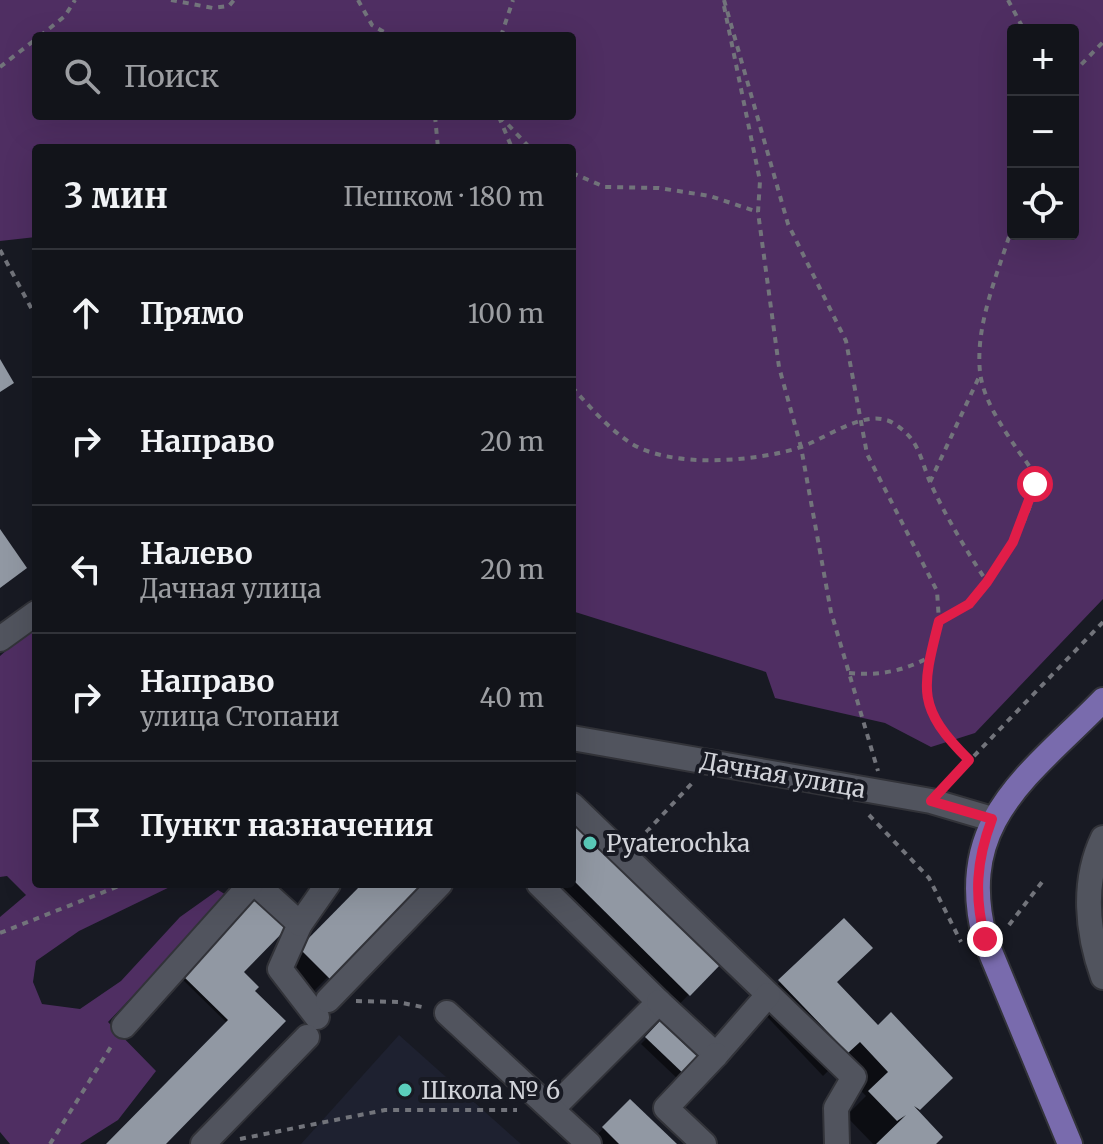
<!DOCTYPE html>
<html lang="ru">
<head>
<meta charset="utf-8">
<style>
  body { margin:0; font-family:Merriweather,serif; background:#1f2127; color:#f1f3f6 }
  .controls { position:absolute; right:24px; top:24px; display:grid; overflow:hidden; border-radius:8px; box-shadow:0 8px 32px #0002 }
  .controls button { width:72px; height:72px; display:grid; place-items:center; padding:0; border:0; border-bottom:2px solid #313339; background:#12141a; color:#f1f3f6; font:40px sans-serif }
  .stop { position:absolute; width:24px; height:24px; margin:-18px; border:6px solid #e11d48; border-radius:50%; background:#fff }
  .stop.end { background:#e11d48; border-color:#fff; box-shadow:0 2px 8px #0008 }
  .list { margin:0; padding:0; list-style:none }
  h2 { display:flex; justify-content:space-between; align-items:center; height:104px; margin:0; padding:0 32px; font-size:34px }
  h2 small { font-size:26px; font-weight:400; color:#9c9ea2 }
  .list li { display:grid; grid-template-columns:52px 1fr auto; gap:24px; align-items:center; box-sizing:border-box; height:128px; padding:0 32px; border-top:2px solid #313339 }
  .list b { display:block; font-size:30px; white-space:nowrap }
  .list p { margin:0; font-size:26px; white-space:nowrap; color:#9c9ea2 }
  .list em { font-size:26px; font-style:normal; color:#9c9ea2 }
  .icon { flex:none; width:44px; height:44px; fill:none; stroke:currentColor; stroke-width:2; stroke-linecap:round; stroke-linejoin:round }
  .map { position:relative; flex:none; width:1103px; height:1144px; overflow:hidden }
  .search { position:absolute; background:#12141a; box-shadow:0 8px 32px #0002; left:32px; top:32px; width:544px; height:88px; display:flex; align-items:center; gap:20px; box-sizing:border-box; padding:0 28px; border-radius:8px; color:#9c9ea2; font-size:30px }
  .panel { position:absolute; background:#12141a; box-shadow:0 8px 32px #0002; left:32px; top:144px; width:544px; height:744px; border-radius:8px }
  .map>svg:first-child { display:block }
  .built { fill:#1e2130 }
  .green { fill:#4f2e62; fill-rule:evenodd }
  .shadow { fill:#0007 }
  .building { fill:#9198a3 }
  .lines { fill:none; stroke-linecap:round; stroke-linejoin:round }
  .minor-casing { stroke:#323339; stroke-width:28 }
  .major-casing { stroke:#323339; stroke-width:28 }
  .path { stroke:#72747b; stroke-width:4; stroke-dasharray:6 6; stroke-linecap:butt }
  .minor { stroke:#51545e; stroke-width:24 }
  .major { stroke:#796bad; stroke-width:24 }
  .route { stroke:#e11d48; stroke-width:10 }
  .poi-dot { fill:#5bcebc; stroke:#181a23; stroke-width:3 }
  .labels { text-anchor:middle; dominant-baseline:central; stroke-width:8; stroke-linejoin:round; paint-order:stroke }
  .street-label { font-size:24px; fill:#d1d3d9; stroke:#181a23 }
  .poi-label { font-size:24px; fill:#d1d3d9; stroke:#181a23; text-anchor:start }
</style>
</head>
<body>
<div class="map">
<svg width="1103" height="1144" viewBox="0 0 1103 1144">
  <rect width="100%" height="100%" fill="#181a23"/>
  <polygon class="built" points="399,1035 521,1144 301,1144"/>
  <g class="green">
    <path d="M0 0H1103V599L975 733 931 747 885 723 775 698 766 672 572 611V148H36V237L0 241ZM1013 30H1073V234H1013ZM36 36H572V116H36Z"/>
    <polygon points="36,625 36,884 176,884 79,931 36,961 33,982 42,1004 80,1009 121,981 180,917 218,890 228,896 108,1022 156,1071 118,1120 80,1144 10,1144 0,1132 0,917 26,895 7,876 0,877 0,656"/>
  </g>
  <g class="shadow">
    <polygon points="572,823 717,965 672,1012 543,884 572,884"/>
    <polygon points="364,884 420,884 311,994 283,966"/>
    <polygon points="1103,887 1103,977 1091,947"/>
    <polygon points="241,972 256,987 163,1144 108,1144 227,1023 179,976"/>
    <polygon points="780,982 835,983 878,1027 951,1078 916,1112 934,1144 873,1144 846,1116 866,1096 835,1064 823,1076 756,1005"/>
    <polygon points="660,1024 700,1063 681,1082 641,1044"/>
    <polygon points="630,1101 674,1144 588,1144"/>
  </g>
  <g class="building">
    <polygon points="0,359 14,383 0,392"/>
    <polygon points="0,529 27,568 0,588"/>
    <polygon points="572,820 720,965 690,996 572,879"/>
    <polygon points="362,884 423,884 330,979 299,948"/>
    <polygon points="255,896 287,928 244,972 259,987 255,991 286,1021 166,1144 106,1144 228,1020 180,973"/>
    <polygon points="844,918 873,948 837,982 878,1025 891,1012 953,1078 920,1110 914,1106 943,1137 936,1144 876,1144 906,1115 897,1121 868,1091 888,1072 860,1042 848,1053 778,980"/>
    <polygon points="660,1021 703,1062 688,1078 645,1037"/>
    <polygon points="630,1099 677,1144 619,1144 602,1127"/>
  </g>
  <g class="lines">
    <defs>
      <g id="minor">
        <polyline points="0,639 36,613"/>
        <polyline points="572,738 931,801 992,819"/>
        <polyline points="572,805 854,1077 836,1108 837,1144"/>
        <path d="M1103 838C1082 882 1087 932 1103 977"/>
        <polyline points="256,884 300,924 280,969 317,1017"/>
        <polyline points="539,884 659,1002 552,1109"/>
        <polyline points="300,924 328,884"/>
        <polyline points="328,1000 440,884"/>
        <polyline points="659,1002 716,1055 768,995"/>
        <polyline points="447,1013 589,1144"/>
        <polyline points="124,1026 251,884"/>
        <polyline points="203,1144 307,1037"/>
        <polyline points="704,1144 666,1108 716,1055"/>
      </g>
      <path id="major" d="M1070 1144 985 939C954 821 1029 776 1103 700"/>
    </defs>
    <use href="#minor" class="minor-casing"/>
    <use href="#major" class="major-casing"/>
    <g class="path">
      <polyline points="171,0 213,8 229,6 234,0"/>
      <polyline points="358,0 372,25 391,36"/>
      <polyline points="724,0 788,224 846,341 867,454 937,591 939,621 930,657 926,697 939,729 969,760"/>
      <polyline points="1008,0 1024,30"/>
      <polyline points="724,6 760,181 758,212 779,367 801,447 831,612 878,771"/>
      <polyline points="40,36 65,16 75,0"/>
      <polyline points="501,36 513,0"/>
      <polyline points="0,67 36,39"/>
      <polyline points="1073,73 1103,42"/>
      <polyline points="435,116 438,148"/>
      <polyline points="500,116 530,148"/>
      <polyline points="499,117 512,148"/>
      <polyline points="572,173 605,187 659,188 710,196 758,212"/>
      <polyline points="0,250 36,317"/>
      <path d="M572 387C589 406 607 427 629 442 669 469 756 462 801 447 824 439 861 412 886 420 892 421 902 429 906 433 920 446 923 466 930 482 946 517 966 550 987 582"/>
      <polyline points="930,482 980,375"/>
      <path d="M939 621C949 615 962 610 970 602 992 582 1043 504 1033 474 1030 465 1022 457 1017 449 1002 427 983 399 980 372 975 323 999 271 1013 224"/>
      <path d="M849 673C880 676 903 671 930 657"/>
      <polyline points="949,782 1103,622"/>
      <polyline points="869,815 929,878 961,942"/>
      <polyline points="638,841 695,780"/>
      <polyline points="1009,925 1042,882"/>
      <polyline points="0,933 124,884"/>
      <polyline points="356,1001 398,1002 427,1008"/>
      <polyline points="240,1139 385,1110 517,1110"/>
      <polyline points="50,1144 112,1045"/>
    </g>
    <use href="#minor" class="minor"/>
    <use href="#major" class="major"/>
  </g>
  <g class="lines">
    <path class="route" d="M985 939C974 896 976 861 992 819L931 801 969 760C917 708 921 691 939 621L969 604 987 582 1013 542 1035 484"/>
  </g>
  <g class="poi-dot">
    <circle cx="590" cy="843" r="8"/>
    <circle cx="405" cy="1090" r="8"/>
  </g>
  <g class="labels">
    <g class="street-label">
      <text transform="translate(783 775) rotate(10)">Дачная улица</text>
    </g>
    <g class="poi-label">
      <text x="606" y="843">Pyaterochka</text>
      <text x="421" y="1090">Школа № 6</text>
    </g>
  </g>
</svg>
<div class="controls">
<button>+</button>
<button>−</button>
<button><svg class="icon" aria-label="locate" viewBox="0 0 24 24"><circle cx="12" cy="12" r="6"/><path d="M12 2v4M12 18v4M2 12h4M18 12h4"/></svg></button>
</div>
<div class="stop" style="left:1035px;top:484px"></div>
<div class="stop end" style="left:985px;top:939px"></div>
<div class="search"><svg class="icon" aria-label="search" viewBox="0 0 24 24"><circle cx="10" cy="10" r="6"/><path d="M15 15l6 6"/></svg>Поиск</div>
<section class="panel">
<h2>3 мин<small>Пешком · 180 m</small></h2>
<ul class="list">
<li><svg class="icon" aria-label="ahead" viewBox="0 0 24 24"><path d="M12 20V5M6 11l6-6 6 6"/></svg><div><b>Прямо</b></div><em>100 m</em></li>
<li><svg class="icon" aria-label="right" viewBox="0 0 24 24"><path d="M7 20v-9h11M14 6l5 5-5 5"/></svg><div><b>Направо</b></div><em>20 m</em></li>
<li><svg class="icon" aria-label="left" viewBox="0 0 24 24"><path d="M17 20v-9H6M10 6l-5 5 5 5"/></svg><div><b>Налево</b><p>Дачная улица</p></div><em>20 m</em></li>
<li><svg class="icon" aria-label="right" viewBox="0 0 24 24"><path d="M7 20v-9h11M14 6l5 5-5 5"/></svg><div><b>Направо</b><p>улица Стопани</p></div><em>40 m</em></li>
<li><svg class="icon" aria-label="arrive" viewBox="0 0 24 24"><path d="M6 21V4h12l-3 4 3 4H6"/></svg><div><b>Пункт назначения</b></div></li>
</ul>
</section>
</div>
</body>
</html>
